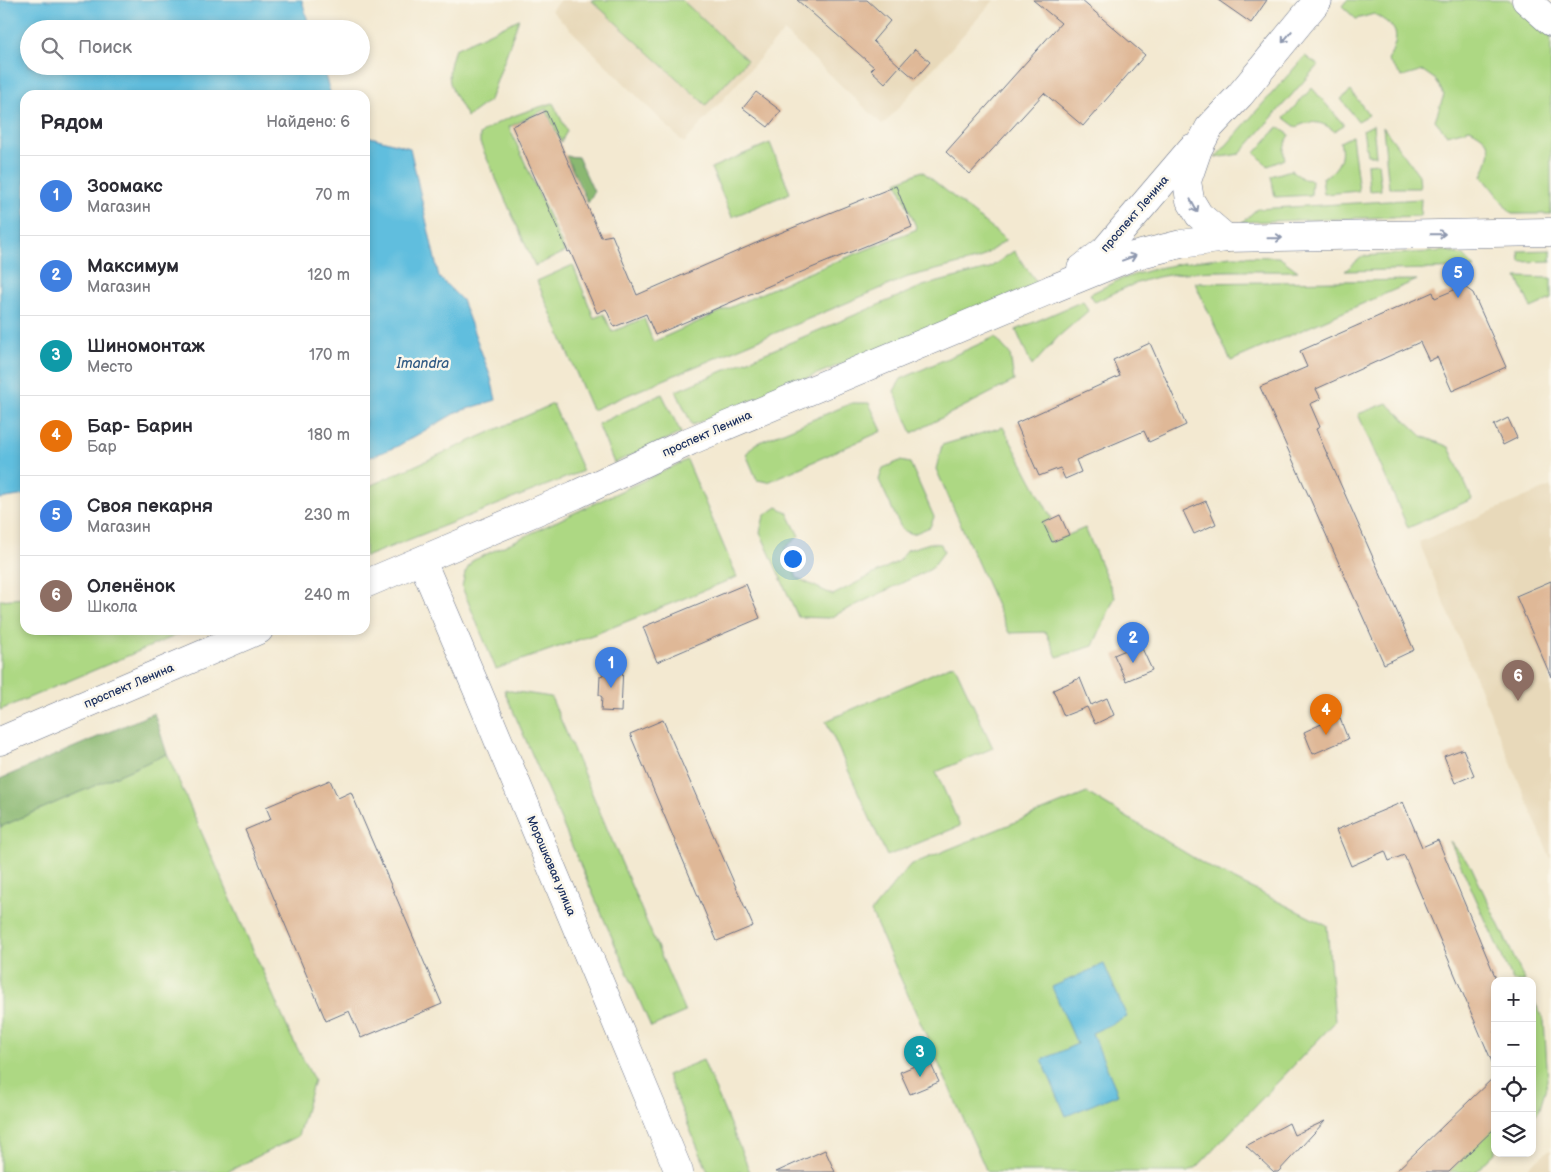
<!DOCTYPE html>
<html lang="ru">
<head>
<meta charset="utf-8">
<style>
  body { margin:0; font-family:"Balsamiq Sans",sans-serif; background:#f7f7f7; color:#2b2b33 }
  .controls { position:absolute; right:15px; bottom:15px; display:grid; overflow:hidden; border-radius:10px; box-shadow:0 2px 8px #0003 }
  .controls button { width:45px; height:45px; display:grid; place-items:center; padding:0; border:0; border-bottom:1px solid #e1e1e2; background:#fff; color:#2b2b33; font:25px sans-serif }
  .you { position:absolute; left:792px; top:558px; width:18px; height:18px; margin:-12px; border:4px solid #fff; border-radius:50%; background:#1a73e8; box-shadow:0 0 0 8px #1a73e833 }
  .badge { display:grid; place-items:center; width:32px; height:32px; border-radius:50%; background:#d1495b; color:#fff; font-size:16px; font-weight:700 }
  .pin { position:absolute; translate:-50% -41px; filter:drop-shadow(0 1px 2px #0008) }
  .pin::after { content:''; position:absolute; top:26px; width:18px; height:15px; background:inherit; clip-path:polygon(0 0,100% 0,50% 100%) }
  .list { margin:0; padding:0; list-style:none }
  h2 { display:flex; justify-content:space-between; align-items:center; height:65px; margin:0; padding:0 20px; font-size:21px }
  h2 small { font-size:16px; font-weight:400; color:#7c7c81 }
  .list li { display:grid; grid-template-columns:32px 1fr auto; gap:15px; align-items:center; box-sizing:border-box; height:80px; padding:0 20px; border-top:1px solid #e1e1e2 }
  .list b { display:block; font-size:19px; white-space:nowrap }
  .list p { margin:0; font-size:16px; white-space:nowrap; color:#7c7c81 }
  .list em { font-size:16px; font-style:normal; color:#7c7c81 }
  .icon { flex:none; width:28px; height:28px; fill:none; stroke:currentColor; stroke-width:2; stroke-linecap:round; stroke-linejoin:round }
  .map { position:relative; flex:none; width:1551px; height:1172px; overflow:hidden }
  .search { position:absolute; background:#fff; box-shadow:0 2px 8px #0003; left:20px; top:20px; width:350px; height:55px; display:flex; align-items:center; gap:12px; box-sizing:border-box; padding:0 18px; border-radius:28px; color:#7c7c81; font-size:19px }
  .panel { position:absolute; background:#fff; box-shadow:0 2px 8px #0003; left:20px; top:90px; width:350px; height:545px; border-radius:15px }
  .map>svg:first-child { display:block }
  .built { fill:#e8d9ba }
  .green { fill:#add883; stroke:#648470 }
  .forest { fill:#8ab871; stroke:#527468 }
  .water { fill:#60bede; stroke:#3e769e }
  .building { fill:#dfb897 }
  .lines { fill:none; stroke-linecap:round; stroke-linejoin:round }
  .secondary-casing { stroke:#677086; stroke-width:29 }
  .primary-casing { stroke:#677086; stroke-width:29 }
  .secondary { stroke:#fff; stroke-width:28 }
  .primary { stroke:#fff; stroke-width:28 }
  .oneway { stroke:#8d97ae }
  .labels { text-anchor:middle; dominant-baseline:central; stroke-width:5; stroke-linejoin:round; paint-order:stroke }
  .street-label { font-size:12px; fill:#1b2f5e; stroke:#fbf7ec }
  .water-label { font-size:14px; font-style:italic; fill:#305a84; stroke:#fbf7ec }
</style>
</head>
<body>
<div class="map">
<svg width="1551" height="1172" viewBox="0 0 1551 1172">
  <rect width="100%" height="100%" fill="#fbf7ec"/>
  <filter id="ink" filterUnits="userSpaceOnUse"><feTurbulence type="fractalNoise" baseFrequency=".02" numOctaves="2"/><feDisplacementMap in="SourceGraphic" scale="10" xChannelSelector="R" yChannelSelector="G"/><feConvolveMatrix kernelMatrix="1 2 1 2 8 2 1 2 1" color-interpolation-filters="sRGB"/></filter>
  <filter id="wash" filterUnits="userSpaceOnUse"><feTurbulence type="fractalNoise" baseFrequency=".0096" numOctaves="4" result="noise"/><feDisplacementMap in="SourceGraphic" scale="20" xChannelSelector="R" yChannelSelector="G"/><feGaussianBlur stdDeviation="1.12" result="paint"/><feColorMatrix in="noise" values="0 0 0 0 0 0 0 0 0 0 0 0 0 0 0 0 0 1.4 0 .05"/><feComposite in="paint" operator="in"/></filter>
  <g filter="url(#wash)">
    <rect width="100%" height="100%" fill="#f3e9d1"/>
    <g class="built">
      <polygon points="560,0 994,0 883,125 784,31 684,143 551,10"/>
      <polygon points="1551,486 1551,859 1419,542"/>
      <polygon points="1551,1150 1551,1172 1523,1172 1545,1153"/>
    </g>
    <g class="green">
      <polygon points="591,0 682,0 747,60 706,105"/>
      <path d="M1347 0H1510L1551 36V214H1512L1482 176C1492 152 1496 142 1470 129L1447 135 1435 120 1444 95 1436 80 1423 71 1402 77 1388 61C1400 34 1400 29 1374 14L1356 19 1342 6Z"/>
      <path d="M519 19 490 100 467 117C451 87 443 83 455 49Z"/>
      <polygon points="1305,56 1318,65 1240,154 1215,158"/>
      <path d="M1312 88 1344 125 1334 131C1322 121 1310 120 1296 127L1284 118Z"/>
      <polygon points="1351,91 1369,115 1358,121 1341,99"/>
      <path d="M553 103 567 131 561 142 546 109 509 127 565 252 535 266 480 143V135C495 120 533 109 553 103Z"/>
      <polygon points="1373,125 1376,155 1367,155 1363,130"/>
      <path d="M1278 127 1290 135C1285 143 1282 150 1285 159L1268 166 1255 153Z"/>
      <polygon points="1383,127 1419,175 1420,188 1389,188"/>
      <path d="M1352 136 1359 191 1324 194 1322 179C1337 171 1345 158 1340 142Z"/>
      <polygon points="770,143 790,193 732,217 711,168"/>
      <polygon points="1378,163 1381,190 1369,191 1367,164"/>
      <polygon points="1291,170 1303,179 1312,180 1311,195 1275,197 1271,176"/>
      <polygon points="922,171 1006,240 979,259 908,277 592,410 537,281 573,265 594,318 604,314 612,332 644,318 653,342 791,280 917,229 897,182"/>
      <polygon points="1421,199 1420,216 1242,222 1257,209"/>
      <polygon points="1551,250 1551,261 1520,262 1519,251"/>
      <polygon points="1014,251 1038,284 692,425 676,391 923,286 988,269"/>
      <polygon points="1447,251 1464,256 1475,268 1345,271 1363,256"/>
      <path d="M1231 256 1279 257 1298 271C1253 272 1207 268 1163 276 1139 280 1116 292 1095 302L1090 294C1101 289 1111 283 1122 279 1157 266 1194 261 1231 256Z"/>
      <polygon points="1517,277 1551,278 1551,299 1531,308"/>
      <polygon points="1417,280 1231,361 1195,283"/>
      <polygon points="1083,301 1088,311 1058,337 1032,366 1016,330"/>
      <polygon points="995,337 1010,354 1014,381 912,433 894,391 901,379"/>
      <polygon points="662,394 681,433 614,463 598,424"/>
      <polygon points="852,403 869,403 882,431 768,482 757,480 746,454 755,444"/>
      <polygon points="1387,403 1422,436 1449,447 1472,499 1408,528 1358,414"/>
      <polygon points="553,404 583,471 365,557 365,488"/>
      <polygon points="1003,427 1052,519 1043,523 1052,542 1085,528 1115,597 1093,646 1057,657 1046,632 1009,633 936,469 942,445"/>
      <polygon points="687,460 737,577 598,633 496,669 462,587 465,573 472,561"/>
      <polygon points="900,461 910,463 934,517 930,527 913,534 902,530 879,480 883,468"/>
      <polygon points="777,507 787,512 799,536 785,548 797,578 833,595 899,561 907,550 930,543 941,544 944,552 931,569 829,618 798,617 760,532 764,516"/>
      <polygon points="25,598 25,630 189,630 0,710 0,600"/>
      <polygon points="954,664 993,748 936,772 960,826 887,856 826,721"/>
      <polygon points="504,690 551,697 685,1012 651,1027"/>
      <polygon points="167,754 291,1036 314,1080 298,1136 227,1172 0,1172 0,827"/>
      <polygon points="1087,793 1207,866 1327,926 1335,1022 1197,1167 1188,1172 987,1172 871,912 910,865"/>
      <polygon points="1450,841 1471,866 1525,981 1513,981"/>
      <polygon points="1532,997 1544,1021 1548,1080 1539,1111 1532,1118"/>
      <polygon points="703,1060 750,1172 708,1172 667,1075"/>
      <polygon points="1495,1126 1495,1153 1475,1172 1449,1172"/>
    </g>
    <g class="forest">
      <polygon points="566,156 578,157 594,192 588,203"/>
      <polygon points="154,713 167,754 0,827 0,779"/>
    </g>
    <g class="water">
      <polygon points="0,0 302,0 310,29 29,29 29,66 322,66 331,95 25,95 25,495 0,499"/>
      <polygon points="365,134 367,136 410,148 439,277 462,300 491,378 496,400 457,412 396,447 365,459"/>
      <polygon points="1104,964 1127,1017 1092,1033 1118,1094 1066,1116 1042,1060 1077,1044 1052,987"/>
    </g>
    <g id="blocks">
      <g class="building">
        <polygon points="797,0 867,0 890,21 873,41 900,66 885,83 871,70 874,67"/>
        <polygon points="1033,0 1081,0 1145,55 1083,126 1044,93 970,174 946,152 1061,23"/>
        <polygon points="1218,0 1267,0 1251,23"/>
        <polygon points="915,49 930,62 915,79 900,66"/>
        <polygon points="756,92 781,111 768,127 743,108"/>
        <polygon points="546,111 601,237 612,235 637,295 770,237 896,186 912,227 787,278 655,335 646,314 614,327 606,309 597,313 570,251 568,252 512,126"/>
        <polygon points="1459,288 1466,288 1473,293 1506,367 1452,391 1437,357 1429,361 1420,342 1316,389 1321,399 1310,404 1320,427 1316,429 1414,650 1384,664 1260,387 1307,367 1300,351 1433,292 1435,298"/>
        <polygon points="1150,343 1186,425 1149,442 1144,431 1076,460 1081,472 1065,479 1060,468 1039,476 1016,423 1120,376 1113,360"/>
        <polygon points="1508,418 1517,438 1503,445 1494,425"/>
        <polygon points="1206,501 1216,524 1194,534 1183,511"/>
        <polygon points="1060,515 1069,535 1052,542 1043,523"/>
        <polygon points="1551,581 1551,677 1516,596"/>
        <polygon points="746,584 760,618 657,662 643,627"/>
        <polygon points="1140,644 1152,670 1126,681 1114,655"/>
        <polygon points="603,664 623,665 621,712 601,711 602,697 599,695 600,676 603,675"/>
        <polygon points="1080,678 1091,705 1107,698 1114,715 1095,724 1087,707 1064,716 1053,690"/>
        <polygon points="1339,716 1348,739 1313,754 1304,732"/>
        <polygon points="663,720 753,926 717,941 630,734"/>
        <polygon points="1463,749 1474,775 1455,783 1444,756"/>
        <polygon points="330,780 338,798 351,792 442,1004 361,1038 349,1011 326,1021 245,830 271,819 266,807"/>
        <polygon points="1403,802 1422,847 1438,840 1495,976 1495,1069 1404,855 1389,861 1385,851 1351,866 1336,830"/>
        <polygon points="929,1060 939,1082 910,1094 900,1072"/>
        <polygon points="1495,1076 1495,1128 1449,1172 1395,1172"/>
        <polygon points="1325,1121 1278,1172 1274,1172 1246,1146 1289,1123 1294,1135"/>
        <polygon points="825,1150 835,1172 776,1172"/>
      </g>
    </g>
  </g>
  <g filter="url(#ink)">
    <use href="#blocks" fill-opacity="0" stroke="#677086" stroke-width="1"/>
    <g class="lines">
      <defs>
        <g id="secondary">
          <polyline points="1526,0 1551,22"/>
          <polyline points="1226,238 1199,215 1190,200 1187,181 1198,149 1209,128 1240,95 1318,0"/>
          <polyline points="1081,269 1105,250 1192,148"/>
          <polyline points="1052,289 1133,256 1181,244 1226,238 1551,232"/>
        </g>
        <g id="primary">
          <polyline points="422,561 476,687 679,1172"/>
          <polyline points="365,584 575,495 690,441 1052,289"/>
          <polyline points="0,741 259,630"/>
        </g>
      </defs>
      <use href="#secondary" class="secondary-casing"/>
      <use href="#primary" class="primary-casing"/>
      <use href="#secondary" class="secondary"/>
      <use href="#primary" class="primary"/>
    </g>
    <defs><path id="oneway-shaft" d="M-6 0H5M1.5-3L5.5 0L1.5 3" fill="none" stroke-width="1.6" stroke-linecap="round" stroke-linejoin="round" transform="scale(1.25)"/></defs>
    <g class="oneway">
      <use href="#oneway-shaft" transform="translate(1287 37) rotate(129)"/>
      <use href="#oneway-shaft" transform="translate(1194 206) rotate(62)"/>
      <use href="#oneway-shaft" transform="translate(1438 234) rotate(-1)"/>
      <use href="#oneway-shaft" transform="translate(1275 238) rotate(-1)"/>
      <use href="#oneway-shaft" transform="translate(1129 258) rotate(-20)"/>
    </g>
  </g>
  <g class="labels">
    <g class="street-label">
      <text transform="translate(1135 214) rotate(-49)">проспект Ленина</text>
      <text transform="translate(707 434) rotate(-24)">проспект Ленина</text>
      <text transform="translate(129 686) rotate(-23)">проспект Ленина</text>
      <text transform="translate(551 866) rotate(67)">Морошковая улица</text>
    </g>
    <g class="water-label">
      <text x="423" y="363">Imandra</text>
    </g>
  </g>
</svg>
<div class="controls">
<button>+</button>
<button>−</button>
<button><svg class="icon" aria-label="locate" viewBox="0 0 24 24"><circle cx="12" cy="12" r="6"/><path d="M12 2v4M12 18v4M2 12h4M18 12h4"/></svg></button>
<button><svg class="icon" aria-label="layers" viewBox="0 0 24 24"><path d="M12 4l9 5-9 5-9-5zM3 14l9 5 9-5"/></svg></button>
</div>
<div class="you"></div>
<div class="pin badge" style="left:611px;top:688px;background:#3f7fe0">1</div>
<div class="pin badge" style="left:1133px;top:663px;background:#3f7fe0">2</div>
<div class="pin badge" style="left:920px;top:1077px;background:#0f9aa8">3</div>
<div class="pin badge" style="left:1326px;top:735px;background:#e8710a">4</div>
<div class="pin badge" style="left:1458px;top:298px;background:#3f7fe0">5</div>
<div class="pin badge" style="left:1518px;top:701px;background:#8d6e63">6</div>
<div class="search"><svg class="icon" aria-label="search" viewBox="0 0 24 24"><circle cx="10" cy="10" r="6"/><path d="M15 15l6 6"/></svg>Поиск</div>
<section class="panel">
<h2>Рядом<small>Найдено: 6</small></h2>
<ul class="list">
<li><span class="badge" style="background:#3f7fe0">1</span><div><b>Зоомакс</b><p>Магазин</p></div><em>70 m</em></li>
<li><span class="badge" style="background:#3f7fe0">2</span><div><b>Максимум</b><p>Магазин</p></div><em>120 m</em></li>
<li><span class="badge" style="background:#0f9aa8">3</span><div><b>Шиномонтаж</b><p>Место</p></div><em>170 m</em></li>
<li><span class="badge" style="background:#e8710a">4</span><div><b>Бар- Барин</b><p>Бар</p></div><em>180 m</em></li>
<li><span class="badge" style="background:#3f7fe0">5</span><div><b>Своя пекарня</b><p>Магазин</p></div><em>230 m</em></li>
<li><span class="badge" style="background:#8d6e63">6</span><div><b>Оленёнок</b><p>Школа</p></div><em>240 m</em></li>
</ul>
</section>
</div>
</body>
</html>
